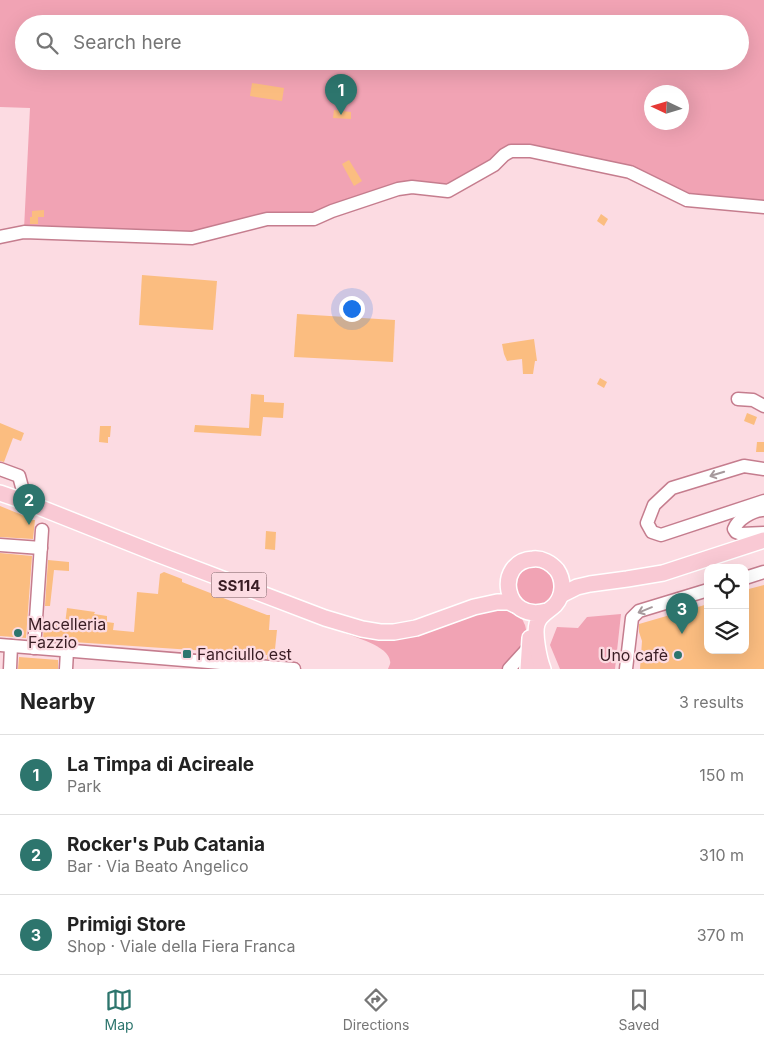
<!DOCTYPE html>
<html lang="en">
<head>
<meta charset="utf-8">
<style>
  body { margin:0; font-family:Inter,sans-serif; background:#f6f6f6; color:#222 }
  .controls { position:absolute; right:15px; bottom:15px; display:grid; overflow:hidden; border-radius:10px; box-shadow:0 5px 20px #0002 }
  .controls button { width:45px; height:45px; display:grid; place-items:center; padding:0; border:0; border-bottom:1px solid #e0e0e0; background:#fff; color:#222; font:25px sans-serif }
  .compass { position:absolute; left:644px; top:85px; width:45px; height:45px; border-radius:50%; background:#fff; box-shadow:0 5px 20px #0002; rotate:274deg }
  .you { position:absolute; left:351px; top:308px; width:18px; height:18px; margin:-12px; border:4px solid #fff; border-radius:50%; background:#1a73e8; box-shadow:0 0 0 8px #1a73e833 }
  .badge { display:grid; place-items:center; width:32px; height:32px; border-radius:50%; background:#2d756d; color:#fff; font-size:16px; font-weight:700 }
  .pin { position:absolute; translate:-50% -41px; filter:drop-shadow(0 1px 2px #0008) }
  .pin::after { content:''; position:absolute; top:26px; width:18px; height:15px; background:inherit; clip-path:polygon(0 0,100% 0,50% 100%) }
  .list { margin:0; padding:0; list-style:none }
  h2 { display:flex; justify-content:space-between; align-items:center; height:65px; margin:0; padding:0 20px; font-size:21px }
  h2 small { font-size:16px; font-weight:400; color:#767676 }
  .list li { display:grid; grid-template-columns:32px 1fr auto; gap:15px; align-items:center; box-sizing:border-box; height:80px; padding:0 20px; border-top:1px solid #e0e0e0 }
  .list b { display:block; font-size:19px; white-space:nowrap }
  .list p { margin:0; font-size:16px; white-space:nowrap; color:#767676 }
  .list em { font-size:16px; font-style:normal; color:#767676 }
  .icon { flex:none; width:28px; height:28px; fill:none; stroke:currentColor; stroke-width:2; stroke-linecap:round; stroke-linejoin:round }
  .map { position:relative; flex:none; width:764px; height:669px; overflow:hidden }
  .search { position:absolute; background:#fff; box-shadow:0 5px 20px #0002; left:15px; right:15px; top:15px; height:55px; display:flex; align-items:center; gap:12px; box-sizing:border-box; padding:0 18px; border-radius:28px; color:#767676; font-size:19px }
  .sheet { height:305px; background:#fff }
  nav { display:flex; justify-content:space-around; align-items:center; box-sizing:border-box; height:70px; border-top:1px solid #e0e0e0; background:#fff; font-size:14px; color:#767676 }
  nav a { display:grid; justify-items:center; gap:2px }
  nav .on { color:#2d756d }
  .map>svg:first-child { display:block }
  .green { fill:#f1a3b4; fill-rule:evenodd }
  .building { fill:#fbbd80 }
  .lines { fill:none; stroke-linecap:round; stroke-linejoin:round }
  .minor-casing { stroke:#c57d8e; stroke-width:15 }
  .major-casing { stroke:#fff; stroke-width:18 }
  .minor { stroke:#fff; stroke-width:12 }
  .major { stroke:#f9c9d4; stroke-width:15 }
  .oneway { stroke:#a6999c }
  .poi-dot { fill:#2d756d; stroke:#fcdbe2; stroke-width:2 }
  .labels { text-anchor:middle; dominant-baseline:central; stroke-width:4.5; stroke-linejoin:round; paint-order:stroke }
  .shield { fill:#fcdbe2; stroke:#74565d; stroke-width:1 }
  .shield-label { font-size:15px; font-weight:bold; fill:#391d24 }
  .poi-label { font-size:16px; fill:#391d24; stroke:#fcdbe2; text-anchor:start }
</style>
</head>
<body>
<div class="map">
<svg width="764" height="669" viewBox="0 0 764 669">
  <rect width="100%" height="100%" fill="#fcdbe2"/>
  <g class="green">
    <path d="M0 0H764V204L688 195 530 149 486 166 447 186 411 183 313 216 193 235 24 229 30 108 0 107ZM24 24H740V61H24ZM652 92H682V122H652Z"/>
    <path d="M536 562 558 579 553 600 540 608 518 600C513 573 510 575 536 562Z"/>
    <path d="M498 605C503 607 512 608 517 612 521 615 523 621 525 625 531 646 516 656 503 669H388C389 666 391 664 390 661 389 646 354 637 342 632L364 636Z"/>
    <polygon points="621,614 615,669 560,669 550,645 557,627 578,628 587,617"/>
  </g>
  <g class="building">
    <polygon points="252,83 284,88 282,101 250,96"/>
    <polygon points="334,110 351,112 351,119 333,118"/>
    <polygon points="349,160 362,181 354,186 342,164"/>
    <polygon points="44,210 44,217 38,217 38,224 30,224 30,217 32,217 32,211"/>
    <polygon points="601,214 608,219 604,226 597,221"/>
    <polygon points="142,275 217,281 213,330 139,325"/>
    <polygon points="297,314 395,320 393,362 294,357"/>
    <polygon points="534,339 537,361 535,361 533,374 523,374 522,359 507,361 504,354 502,344"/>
    <polygon points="600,378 607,382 604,388 597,384"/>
    <polygon points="251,394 264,395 264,402 284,403 283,418 263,417 261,436 194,432 195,425 249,428"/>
    <polygon points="747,413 757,417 754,425 744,421"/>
    <polygon points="0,423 24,433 21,441 13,438 4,462 0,461"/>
    <polygon points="100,426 111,426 110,437 108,437 108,443 99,442"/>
    <polygon points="757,442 764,442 764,452 756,452"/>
    <polygon points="0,506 27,517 26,520 35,520 33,539 0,537"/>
    <polygon points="266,531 276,532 275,550 265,549"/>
    <polygon points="0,553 32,556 26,638 0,636"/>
    <polygon points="48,560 69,562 69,571 54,570 50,606 45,606"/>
    <polygon points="164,572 182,579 182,582 267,615 270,615 269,630 277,630 274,659 267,659 267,655 43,640 44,622 65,624 67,608 95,612 94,614 107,616 107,622 114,623 113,630 134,632 137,592 158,594 160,574"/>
    <polygon points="764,585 764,669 640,669 642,641 639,632 639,624 708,604 708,650 745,650 745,590"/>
    <polygon points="19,657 58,660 58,669 18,669"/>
  </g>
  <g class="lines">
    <defs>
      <g id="minor">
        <polyline points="0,237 24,232 192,238 267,219 314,219 332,211 398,189 412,187 448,191 494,165 504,155 511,151 530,151 630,172 687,200 764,207"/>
        <polyline points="738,399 753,400 764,406"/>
        <polyline points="0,469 19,476 26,502"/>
        <polyline points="764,469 744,466 672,488 654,505 647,523 652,532 661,535 764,501"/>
        <path d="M762 510C752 511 738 519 734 529L736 532 741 534 764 533"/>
        <polyline points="0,545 41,548"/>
        <polyline points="745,578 764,572"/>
        <polyline points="0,645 294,669"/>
        <polyline points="34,648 42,530"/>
        <polyline points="10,669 11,646"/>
        <polyline points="66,669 67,651"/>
        <polyline points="509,669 530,646"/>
        <polyline points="626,669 632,618 639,611 708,590"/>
      </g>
      <g id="major">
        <polyline points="0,493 26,502 157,554 325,618 362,629 380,632 394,632 416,628 474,607 497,602 509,602 515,605"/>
        <polyline points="561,595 577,587 590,584 627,579 663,573 764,540"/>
        <polyline points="528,669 530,638"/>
        <path d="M543 669C539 659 534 634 537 624 540 614 548 612 555 605 564 595 564 580 557 570 551 563 542 558 533 559 494 561 503 624 547 611"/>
      </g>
    </defs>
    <use href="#minor" class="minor-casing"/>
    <use href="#major" class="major-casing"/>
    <use href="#minor" class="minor"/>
    <use href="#major" class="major"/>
  </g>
  <defs><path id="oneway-shaft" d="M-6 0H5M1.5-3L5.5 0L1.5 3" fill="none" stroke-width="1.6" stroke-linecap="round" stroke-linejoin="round" transform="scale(1.25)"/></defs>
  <g class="oneway">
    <use href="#oneway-shaft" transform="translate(717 474) rotate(163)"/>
    <use href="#oneway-shaft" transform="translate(645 610) rotate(158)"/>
  </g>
  <g class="poi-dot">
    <circle cx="18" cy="633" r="5"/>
    <rect x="182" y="649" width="10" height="10" rx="2.5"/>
    <circle cx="678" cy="655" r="5"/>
  </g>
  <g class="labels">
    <rect class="shield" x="211.5" y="572.5" width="55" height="25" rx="4"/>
    <g class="shield-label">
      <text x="239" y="585">SS114</text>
    </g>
    <g class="poi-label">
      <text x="28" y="624">Macelleria<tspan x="28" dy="18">Fazzio</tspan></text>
      <text x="197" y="654">Fanciullo est</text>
      <text x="668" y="655" text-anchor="end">Uno cafè</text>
    </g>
  </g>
</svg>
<div class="controls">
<button><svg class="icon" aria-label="locate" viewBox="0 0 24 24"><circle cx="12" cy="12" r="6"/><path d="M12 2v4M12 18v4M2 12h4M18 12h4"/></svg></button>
<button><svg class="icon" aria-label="layers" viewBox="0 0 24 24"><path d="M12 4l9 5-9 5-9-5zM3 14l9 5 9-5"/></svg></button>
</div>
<svg class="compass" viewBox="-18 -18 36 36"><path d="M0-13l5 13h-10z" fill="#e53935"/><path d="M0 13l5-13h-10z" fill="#767676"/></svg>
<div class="you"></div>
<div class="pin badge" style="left:341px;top:115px">1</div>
<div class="pin badge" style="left:29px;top:525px">2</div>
<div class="pin badge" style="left:682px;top:634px">3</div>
<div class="search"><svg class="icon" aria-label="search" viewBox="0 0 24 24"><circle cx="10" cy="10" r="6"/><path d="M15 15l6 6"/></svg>Search here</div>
</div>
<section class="sheet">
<h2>Nearby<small>3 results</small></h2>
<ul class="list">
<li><span class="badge">1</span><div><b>La Timpa di Acireale</b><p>Park</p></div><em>150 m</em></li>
<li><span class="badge">2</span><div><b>Rocker's Pub Catania</b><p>Bar · Via Beato Angelico</p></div><em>310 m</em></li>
<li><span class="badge">3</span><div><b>Primigi Store</b><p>Shop · Viale della Fiera Franca</p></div><em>370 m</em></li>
</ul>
</section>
<nav>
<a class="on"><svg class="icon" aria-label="map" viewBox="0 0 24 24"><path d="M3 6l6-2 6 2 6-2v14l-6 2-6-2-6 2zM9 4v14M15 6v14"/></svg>Map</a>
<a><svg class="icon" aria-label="directions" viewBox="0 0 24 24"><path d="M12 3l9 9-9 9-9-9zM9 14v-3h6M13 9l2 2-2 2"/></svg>Directions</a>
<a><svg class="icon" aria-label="saved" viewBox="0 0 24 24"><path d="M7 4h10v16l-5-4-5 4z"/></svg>Saved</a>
</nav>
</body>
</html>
